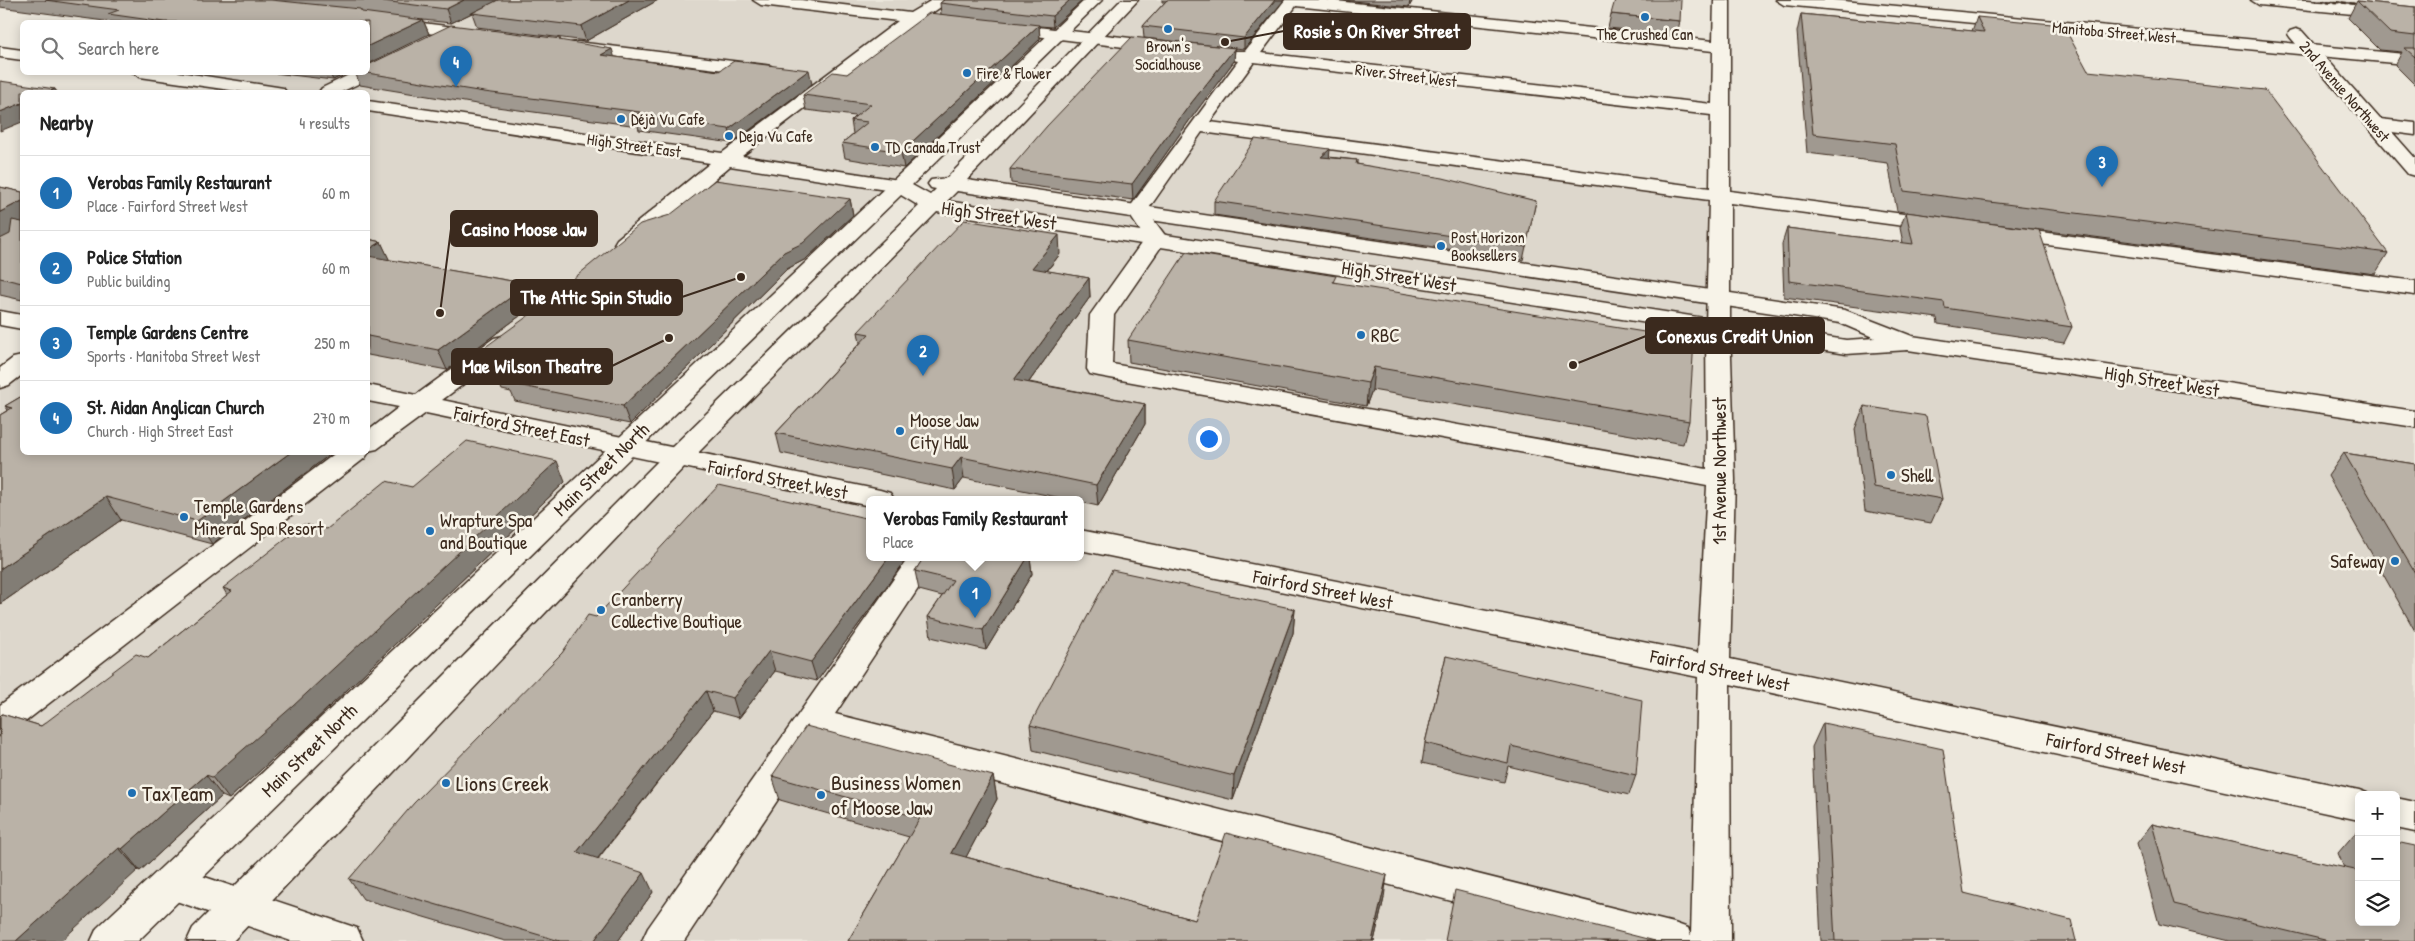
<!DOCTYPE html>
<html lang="en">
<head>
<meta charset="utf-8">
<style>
  body { margin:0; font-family:"Patrick Hand",sans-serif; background:#f6f6f6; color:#222 }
  .controls { position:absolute; right:15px; bottom:15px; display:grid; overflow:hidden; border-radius:8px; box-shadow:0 2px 12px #0003 }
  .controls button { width:45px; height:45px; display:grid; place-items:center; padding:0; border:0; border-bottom:1px solid #e0e0e0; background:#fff; color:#222; font:25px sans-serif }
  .you { position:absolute; left:1208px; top:438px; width:18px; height:18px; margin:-12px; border:4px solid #fff; border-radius:50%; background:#1a73e8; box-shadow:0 0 0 8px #1a73e833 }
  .badge { display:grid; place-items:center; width:32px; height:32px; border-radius:50%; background:#1f6fb2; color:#fff; font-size:16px; font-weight:700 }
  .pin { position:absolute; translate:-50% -41px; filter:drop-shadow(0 1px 2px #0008) }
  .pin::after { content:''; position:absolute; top:26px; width:18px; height:15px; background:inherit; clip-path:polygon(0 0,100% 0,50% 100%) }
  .popup { position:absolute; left:866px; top:496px; width:218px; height:65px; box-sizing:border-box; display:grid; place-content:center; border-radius:8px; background:#fff; filter:drop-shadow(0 1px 4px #0005); font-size:16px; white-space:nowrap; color:#767676 }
  .popup b { font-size:19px; color:#222 }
  .popup::after { content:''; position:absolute; left:50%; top:100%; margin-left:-10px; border:10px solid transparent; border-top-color:#fff }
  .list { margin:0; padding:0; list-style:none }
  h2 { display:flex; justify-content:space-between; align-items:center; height:65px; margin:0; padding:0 20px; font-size:21px }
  h2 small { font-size:16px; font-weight:400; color:#767676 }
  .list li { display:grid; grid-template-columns:32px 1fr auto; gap:15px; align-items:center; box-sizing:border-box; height:75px; padding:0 20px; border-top:1px solid #e0e0e0 }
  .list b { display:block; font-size:19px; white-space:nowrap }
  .list p { margin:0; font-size:16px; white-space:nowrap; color:#767676 }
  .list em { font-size:16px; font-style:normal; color:#767676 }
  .icon { flex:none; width:28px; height:28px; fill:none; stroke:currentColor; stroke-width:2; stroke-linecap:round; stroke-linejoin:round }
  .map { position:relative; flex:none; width:2415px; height:941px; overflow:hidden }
  .search { position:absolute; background:#fff; box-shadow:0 2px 12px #0003; left:20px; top:20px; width:350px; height:55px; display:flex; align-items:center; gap:12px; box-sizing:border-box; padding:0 18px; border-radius:8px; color:#767676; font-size:19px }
  .panel { position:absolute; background:#fff; box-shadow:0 2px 12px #0003; left:20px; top:90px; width:350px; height:365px; border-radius:8px }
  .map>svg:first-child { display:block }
  .built { fill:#ddd7cc; fill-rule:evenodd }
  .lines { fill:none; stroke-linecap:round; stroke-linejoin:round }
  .minor-casing { stroke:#3b2a1e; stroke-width:3 }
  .major-casing { stroke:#3b2a1e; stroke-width:3 }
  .minor { fill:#f7f3e8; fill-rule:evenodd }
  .major { fill:#f7f3e8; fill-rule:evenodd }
  .rail { stroke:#3b2a1e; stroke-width:2.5; stroke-dasharray:5 2.5; stroke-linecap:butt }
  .wall { fill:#a09990; stroke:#3b2a1e }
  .shaded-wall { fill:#827d75; stroke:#3b2a1e }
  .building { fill:#bab2a7; stroke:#3b2a1e }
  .poi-dot { fill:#1f6fb2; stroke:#f7f3e8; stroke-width:2 }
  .labels { text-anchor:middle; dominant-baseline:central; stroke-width:5; stroke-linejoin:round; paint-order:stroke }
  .far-street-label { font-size:16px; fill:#3b2a1e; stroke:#f7f3e8 }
  .far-poi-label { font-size:16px; fill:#3b2a1e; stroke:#f7f3e8; text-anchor:start }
  .street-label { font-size:19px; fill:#3b2a1e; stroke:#f7f3e8 }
  .poi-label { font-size:19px; fill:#3b2a1e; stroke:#f7f3e8; text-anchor:start }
  .near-poi-label { font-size:22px; fill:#3b2a1e; stroke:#f7f3e8; text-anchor:start }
  .leader { fill:none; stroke:#3b2a1e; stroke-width:2 }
  .callout-dot { fill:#3b2a1e; stroke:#f7f3e8; stroke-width:2 }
  .callout { fill:#3b2a1e; stroke:#3b2a1e; stroke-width:2 }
  .callout-label { font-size:20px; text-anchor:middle; font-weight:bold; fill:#fff }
</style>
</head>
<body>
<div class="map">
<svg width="2415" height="941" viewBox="0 0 2415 941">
  <rect width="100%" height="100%" fill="#ece7dc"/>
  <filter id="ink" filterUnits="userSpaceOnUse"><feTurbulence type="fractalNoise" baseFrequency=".02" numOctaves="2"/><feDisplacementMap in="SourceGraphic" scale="10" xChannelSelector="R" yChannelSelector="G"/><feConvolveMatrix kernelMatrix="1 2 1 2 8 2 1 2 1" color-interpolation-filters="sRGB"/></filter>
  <g filter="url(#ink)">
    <g class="built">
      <polygon points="374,0 1094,0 111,941 0,941 0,380 22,363 22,452 368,452 368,92 277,92 194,80 212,72 368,72 368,22"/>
      <path d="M1130 0H1293L1197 125 1720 195 1718 327 1846 347 1908 343 2415 419V817L2396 813V795H2359L1715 668 1711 941H207ZM870 499H1080V557H870Z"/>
      <polygon points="22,244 22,322 0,318 0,255"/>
    </g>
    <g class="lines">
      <defs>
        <g id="minor">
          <polygon points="753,0 801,0 910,13 932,0 951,0 929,15 964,20 966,23 964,26 958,28 916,23 742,156 899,180 906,182 909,186 906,190 899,192 730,166 633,249 625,251 617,249 614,244 617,239 710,163 368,111 368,101 722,153 898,21 761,5"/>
          <path d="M1285 0H1326L1713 41 1714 0H1730V191L1941 219 1948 221 1952 225 1948 229 1941 231 1730 203V327L1735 480 1730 659 2359 790 2372 795H2359V820L1730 684 1731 941H1605L820 736 684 941H642L648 928 909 557H939L835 714 1674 923 1688 928 1691 936 1698 677 1080 550V530L1698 653 1707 486 1099 376 1090 374 1087 369 1090 315 1145 238 1127 211 1238 61 1228 59 1226 55 1228 51H1245ZM1296 6 1713 51 1712 104 1261 53ZM1254 62 1711 115 1710 188 1210 122ZM1202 132 1709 200 1706 327 1707 469 1112 364 1114 315 1167 238 1147 211Z"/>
          <polygon points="2251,0 2308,0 2415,10 2415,20 2259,5"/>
          <polygon points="391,19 477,30 483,32 485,35 483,38 477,40 385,27 383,24 385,21"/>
          <polygon points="1003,23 1164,42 1170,43 1172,47 1170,51 1164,52 997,31 995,28 997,25"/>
          <polygon points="2296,29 2302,31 2380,119 2415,123 2415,135 2392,132 2415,158 2415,176 2408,174 2290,37 2288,34 2290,31"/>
          <polygon points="577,42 765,65 771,66 774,70 771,74 765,75 571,51 569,47 571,43"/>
          <polygon points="0,47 22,50 22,60 0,57"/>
          <polygon points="390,57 396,58 399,62 396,66 341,92 319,92 322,88 355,72 368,72 368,66"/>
          <polygon points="132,72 179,72 277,87 283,88 286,92 244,92 140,77"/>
          <polygon points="2004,227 2415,281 2415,295 1996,238 1993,233 1996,228"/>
          <polygon points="0,311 22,315 22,329 0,325"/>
          <polygon points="503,336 512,338 515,343 512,348 442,400 880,490 890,493 894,499 870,499 870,506 426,413 377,449 368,451 369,452 365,458 12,732 0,736 0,705 337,452 368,452 368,431 399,407 368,401 368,385 416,395 494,338"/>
          <polygon points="22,356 22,375 9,385 0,388 0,368 13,358"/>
          <polygon points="2396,798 2415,802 2415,832 2396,828"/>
          <polygon points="172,866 357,928 363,941 291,941 159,895 153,883 159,871"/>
        </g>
        <g id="major">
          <path d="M1085 0H1102L912 185 930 195 936 189 931 188 928 184 931 180 947 178 1121 0H1138L967 180 1845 310 1912 336 2415 411V427L1908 350 1846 354 937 212 686 465 233 941H187L193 928 666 453 919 206 901 195 634 454 138 941H91L97 928ZM957 191 1840 323 1875 338 1846 340 947 201Z"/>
          <polygon points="1776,0 1833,0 2415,55 2415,65 1784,5"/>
        </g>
      </defs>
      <use href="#minor" class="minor-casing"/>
      <use href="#major" class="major-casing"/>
      <use href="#minor" class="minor"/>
      <use href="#major" class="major"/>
      <polyline class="rail" points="2312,0 2370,5"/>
    </g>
    <g class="wall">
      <polygon points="0,0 658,0 586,41 477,27 472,13 451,23 423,20 429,34 368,22 112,22 0,7"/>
      <polygon points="944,0 1083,0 1053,27 1039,26 1040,39 904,168 845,158 842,143 853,134 851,120 855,116 806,110 803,95 847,74 941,14 940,3"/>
      <polygon points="1162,0 1284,0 1244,49 1144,38 1143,26 1165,2 1162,2"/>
      <polygon points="1344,0 1413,0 1409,7"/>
      <polygon points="2357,1 2415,7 2415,85 2395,65 2402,52 2380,50 2348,18"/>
      <polygon points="1611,14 1680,21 1677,35 1608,28"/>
      <polygon points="1801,14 1972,31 1977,17 2088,71 2388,253 2375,274 1897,211 1888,163 1807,153 1797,32"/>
      <polygon points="562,41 615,57 812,84 732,143 639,130 638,126 489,106 360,85 355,72 368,72"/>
      <polygon points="1235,48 1234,61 1189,121 1133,200 1011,183 1010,169"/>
      <polygon points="266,72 349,72 333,80"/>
      <polygon points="1329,157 1357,160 1357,164 1536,201 1523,260 1214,215 1214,201"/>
      <polygon points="0,187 22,192 22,300 0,295"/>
      <polygon points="850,199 853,215 806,259 787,269 630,424 515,401 511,392 502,390 498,380 477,376 470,358"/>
      <polygon points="1906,212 2072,327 2064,343 1938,324 1937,318 1784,297 1782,244 1787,228 1903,243 1900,228"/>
      <polygon points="368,239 381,242 389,260 529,284 536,304 447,370 368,355"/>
      <polygon points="1060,254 1047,271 1089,278 1090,297 1029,382 1145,404 1145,424 1098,506 1080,502 1080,499 1066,499 964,478 955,490 781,453 776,433 860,343 858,332"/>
      <polygon points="1336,283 1689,421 1683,444 1372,390 1366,406 1129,362 1128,340"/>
      <polygon points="22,396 22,452 333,452 212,544 121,520 0,604 0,415 8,410 5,406"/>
      <polygon points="1864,406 1942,499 1931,523 1865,511 1855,429"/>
      <polygon points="2344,453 2415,464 2415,631 2328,476"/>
      <polygon points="565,482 307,728 229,799 222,796 140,871 138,870 2,714 41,726 148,658 227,595 223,588 327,529 412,487"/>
      <polygon points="870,557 908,557 817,681 775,671 739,718 713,711 598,859 653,892 618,941 505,941 363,899 349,879 596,617"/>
      <polygon points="924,557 1030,557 1032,574 986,650 931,637 928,617 942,596 919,590 915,571"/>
      <polygon points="1295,609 1293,633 1233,800 1033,750 1030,725"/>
      <polygon points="1446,656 1636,775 1629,795 1508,766 1504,782 1422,763 1425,743"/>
      <polygon points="1823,723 1964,893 2076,941 1821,941 1812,747"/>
      <polygon points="772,776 993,776 997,799 966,857 1195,920 1384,898 1374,941 848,941 909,837 780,800"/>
      <polygon points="2152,824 2344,868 2338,853 2355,833 2359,834 2359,922 2415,941 2230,941 2159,924 2137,843"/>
    </g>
    <g class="shaded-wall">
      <polygon points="464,0 499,0 451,23 446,9"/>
      <polygon points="629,0 658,0 586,41 581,26"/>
      <polygon points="1070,0 1083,0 1053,27 1052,16"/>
      <polygon points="1275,0 1284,0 1244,49 1244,38"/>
      <polygon points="1410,0 1413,0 1409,7"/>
      <polygon points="423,20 429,34 368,64 368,46"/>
      <polygon points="1039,25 1040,39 904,168 901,152"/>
      <polygon points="1235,48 1234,61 1189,121 1133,200 1132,184 1188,107"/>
      <polygon points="612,49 616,62 601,55"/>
      <polygon points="809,70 812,84 732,143 729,129"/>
      <polygon points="329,72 349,72 333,80"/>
      <polygon points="55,89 57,92 47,92"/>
      <polygon points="22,103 22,122 0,131 0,112"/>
      <polygon points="1330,149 1329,161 1321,157"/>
      <polygon points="850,199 853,215 806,259 787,269 630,424 623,406 784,252"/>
      <polygon points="22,201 22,226 16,237 0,244 0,212"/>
      <polygon points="1059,235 1060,254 1034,287 1032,268"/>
      <polygon points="381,242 390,261 368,270 368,250"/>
      <polygon points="1089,278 1090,297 1016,400 1014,380"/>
      <polygon points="529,284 536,304 447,370 438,350"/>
      <polygon points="1374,367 1372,390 1366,406 1368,383"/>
      <polygon points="1145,404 1145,424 1098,506 1096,485"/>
      <polygon points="291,452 333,452 212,544 197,521"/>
      <polygon points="961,457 964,478 955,490 952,469"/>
      <polygon points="557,461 565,482 307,728 229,799 212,777"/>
      <polygon points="106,497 121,520 0,604 0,569"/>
      <polygon points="889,557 908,557 817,681 811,662"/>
      <polygon points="1028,557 1030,557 1032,574 986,650 983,630"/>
      <polygon points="1295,609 1293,633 1233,800 1234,776"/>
      <polygon points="769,651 775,671 739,718 733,698"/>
      <polygon points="706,691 713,711 587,872 577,852"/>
      <polygon points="206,775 222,796 140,871 122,849"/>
      <polygon points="993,776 997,799 956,876 951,853"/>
      <polygon points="119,848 138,870 61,941 16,941"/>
      <polygon points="644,873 653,892 618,941 594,941"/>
      <polygon points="1387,875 1384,898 1374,941 1372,941"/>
    </g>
    <g class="building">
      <polygon points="45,0 271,0 360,9 362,12 423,20 368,46 368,22 164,22 108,14 119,10"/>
      <polygon points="375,0 464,0 446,9"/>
      <polygon points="498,0 629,0 581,26 472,13"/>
      <polygon points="944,0 1070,0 1052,16 940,3"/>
      <polygon points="1167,0 1275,0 1244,38 1143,26"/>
      <polygon points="1615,0 1681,0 1680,21 1611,14"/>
      <polygon points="2357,1 2415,7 2415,36 2390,33"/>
      <polygon points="929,13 1039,25 901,152 842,143 868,122 851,120 871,104 803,95 833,72 847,74"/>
      <polygon points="1801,14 1984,32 1977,17 2063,25 2088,71 2265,90 2388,253 1904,191 1895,144 1813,134"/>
      <polygon points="451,25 561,39 559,40 612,49 601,55 719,71 734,61 809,70 729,129 635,116 640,112 484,92 361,72 368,72 368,65"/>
      <polygon points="1132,37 1235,48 1188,107 1132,184 1010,169 1047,126"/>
      <polygon points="2405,48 2415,48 2415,57"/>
      <polygon points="0,81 55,89 47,92 22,92 22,103 0,112"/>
      <polygon points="1255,139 1330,149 1321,157 1357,160 1356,164 1443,178 1536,201 1526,247 1214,201"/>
      <polygon points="715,180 850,199 803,243 784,252 623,406 507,383 516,376 495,372 507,366 470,358 528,316 640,224 670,215"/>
      <polygon points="0,187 22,192 22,201 0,212"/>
      <polygon points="1906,212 2039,230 2072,327 1945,308 1944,302 1789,281 1787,228 1913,244"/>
      <polygon points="12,220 22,222 22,283 0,278 0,239 10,234"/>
      <polygon points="964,220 1059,235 1032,268 1089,278 1014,380 1145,404 1096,485 961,457 952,469 776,433 869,334 858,332"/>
      <polygon points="368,239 381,242 368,250"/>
      <polygon points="1186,252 1336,276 1333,282 1694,340 1689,421 1374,367 1368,383 1128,340"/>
      <polygon points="368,256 529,284 438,350 368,336"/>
      <polygon points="22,396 22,452 291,452 197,521 106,497 0,569 0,415 12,408 5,406"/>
      <polygon points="1864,406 1926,416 1942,499 1874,487"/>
      <polygon points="467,441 557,461 293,706 212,777 206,775 122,849 119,848 16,941 0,941 0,716 2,714 41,726 136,654 148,658 232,591 223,588 304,524 327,529 386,481 412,487"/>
      <polygon points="2344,453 2415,464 2415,573"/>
      <polygon points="719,485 870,519 870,557 889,557 811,662 769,651 733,698 706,691 577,852 644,873 594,941 560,941 349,879 414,803 562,653 588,615 596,617"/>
      <polygon points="924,557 1028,557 983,630 928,617 953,580 915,571"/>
      <polygon points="1112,570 1295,609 1234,776 1030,725"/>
      <polygon points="1446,656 1642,700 1636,775 1511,746 1508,763 1425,743"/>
      <polygon points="1823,723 1943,749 1964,893 2071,920 2076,941 1835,941"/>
      <polygon points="806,726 993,776 951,853 1195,920 1226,833 1387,875 1372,941 848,941 920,818 772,776"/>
      <polygon points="2152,824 2359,871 2359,922 2396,922 2396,842 2415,846 2415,941 2329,941 2174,904"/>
      <polygon points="2355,833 2359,834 2359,842"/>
      <polygon points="1455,890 1655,941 1445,941"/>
    </g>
  </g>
  <g class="poi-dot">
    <circle cx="1645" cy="17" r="5"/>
    <circle cx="1168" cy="29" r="5"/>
    <circle cx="967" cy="73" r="5"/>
    <circle cx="621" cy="119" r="5"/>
    <circle cx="729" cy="136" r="5"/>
    <circle cx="875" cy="147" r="5"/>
    <circle cx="1441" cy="246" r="5"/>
    <circle cx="1361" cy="335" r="5"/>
    <circle cx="900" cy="431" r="5"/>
    <circle cx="1891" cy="475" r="5"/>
    <circle cx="184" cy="517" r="5"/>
    <circle cx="430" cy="531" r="5"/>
    <circle cx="2395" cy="561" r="5"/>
    <circle cx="601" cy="610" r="5"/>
    <circle cx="446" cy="783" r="5"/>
    <circle cx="132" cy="793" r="5"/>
    <circle cx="821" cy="795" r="5"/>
  </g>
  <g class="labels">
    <g class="far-street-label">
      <text transform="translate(2114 32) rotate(5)">Manitoba Street West</text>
      <text transform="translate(1406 75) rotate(7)">River Street West</text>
      <text transform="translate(2345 91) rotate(49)">2nd Avenue Northwest</text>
      <text transform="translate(634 145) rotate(8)">High Street East</text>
    </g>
    <g class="far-poi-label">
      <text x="1645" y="34" text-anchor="middle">The Crushed Can</text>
      <text x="1168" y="46" text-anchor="middle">Brown's<tspan x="1168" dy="18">Socialhouse</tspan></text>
      <text x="977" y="73">Fire &amp; Flower</text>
      <text x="631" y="119">Déjà Vu Cafe</text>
      <text x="739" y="136">Deja Vu Cafe</text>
      <text x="885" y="147">TD Canada Trust</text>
      <text x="1451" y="237">Post Horizon<tspan x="1451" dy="18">Booksellers</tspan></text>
    </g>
    <g class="street-label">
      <text transform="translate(999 215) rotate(8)">High Street West</text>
      <text transform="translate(1399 276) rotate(9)">High Street West</text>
      <text transform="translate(2162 381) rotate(9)">High Street West</text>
      <text transform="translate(522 426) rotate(12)">Fairford Street East</text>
      <text transform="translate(601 469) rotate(-44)">Main Street North</text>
      <text transform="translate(1719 471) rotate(-90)">1st Avenue Northwest</text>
      <text transform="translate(778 479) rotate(11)">Fairford Street West</text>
      <text transform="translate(1323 589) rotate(11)">Fairford Street West</text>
      <text transform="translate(1720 670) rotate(12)">Fairford Street West</text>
      <text transform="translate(309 750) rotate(-44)">Main Street North</text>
      <text transform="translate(2116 753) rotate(12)">Fairford Street West</text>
    </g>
    <g class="poi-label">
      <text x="1371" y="335">RBC</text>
      <text x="910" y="420">Moose Jaw<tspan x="910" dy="22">City Hall</tspan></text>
      <text x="1901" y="475">Shell</text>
      <text x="194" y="506">Temple Gardens<tspan x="194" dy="22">Mineral Spa Resort</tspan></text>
      <text x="440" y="520">Wrapture Spa<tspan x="440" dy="22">and Boutique</tspan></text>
      <text x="2385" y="561" text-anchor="end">Safeway</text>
      <text x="611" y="599">Cranberry<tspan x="611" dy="22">Collective Boutique</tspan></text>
    </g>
    <g class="near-poi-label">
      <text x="831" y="782">Business Women<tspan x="831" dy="25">of Moose Jaw</tspan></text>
      <text x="456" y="783">Lions Creek</text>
      <text x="142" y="793">TaxTeam</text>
    </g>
  </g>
  <path class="leader" d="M1225 42L1284 31M440 313L451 229M741 277L682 297M1573 365L1646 336M669 338L612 366"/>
  <g class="callout-dot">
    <circle cx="1225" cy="42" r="5"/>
    <circle cx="440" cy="313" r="5"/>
    <circle cx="741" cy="277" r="5"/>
    <circle cx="1573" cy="365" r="5"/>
    <circle cx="669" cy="338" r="5"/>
  </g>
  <g class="callout">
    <rect x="1284" y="14" width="186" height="35" rx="5"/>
    <rect x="451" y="211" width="146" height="35" rx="5"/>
    <rect x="511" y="280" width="171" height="35" rx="5"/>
    <rect x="1646" y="318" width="178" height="35" rx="5"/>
    <rect x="452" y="349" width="160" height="35" rx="5"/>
  </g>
  <g class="callout-label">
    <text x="1377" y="38">Rosie's On River Street</text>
    <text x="524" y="236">Casino Moose Jaw</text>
    <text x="596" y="304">The Attic Spin Studio</text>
    <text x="1735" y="343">Conexus Credit Union</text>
    <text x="532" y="373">Mae Wilson Theatre</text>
  </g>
</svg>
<div class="controls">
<button>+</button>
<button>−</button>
<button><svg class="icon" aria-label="layers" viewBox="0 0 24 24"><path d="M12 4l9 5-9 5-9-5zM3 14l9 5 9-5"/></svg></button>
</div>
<div class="you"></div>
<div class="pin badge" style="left:975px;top:618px">1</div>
<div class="popup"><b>Verobas Family Restaurant</b>Place</div>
<div class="pin badge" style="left:923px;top:376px">2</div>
<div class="pin badge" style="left:2102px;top:187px">3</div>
<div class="pin badge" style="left:456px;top:87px">4</div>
<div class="search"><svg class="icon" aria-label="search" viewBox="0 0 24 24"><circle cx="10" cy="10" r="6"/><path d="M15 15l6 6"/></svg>Search here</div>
<section class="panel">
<h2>Nearby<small>4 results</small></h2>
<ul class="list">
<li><span class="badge">1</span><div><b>Verobas Family Restaurant</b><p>Place · Fairford Street West</p></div><em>60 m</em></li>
<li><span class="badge">2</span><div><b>Police Station</b><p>Public building</p></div><em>60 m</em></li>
<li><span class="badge">3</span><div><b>Temple Gardens Centre</b><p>Sports · Manitoba Street West</p></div><em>250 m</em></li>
<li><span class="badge">4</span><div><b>St. Aidan Anglican Church</b><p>Church · High Street East</p></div><em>270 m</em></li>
</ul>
</section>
</div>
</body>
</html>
